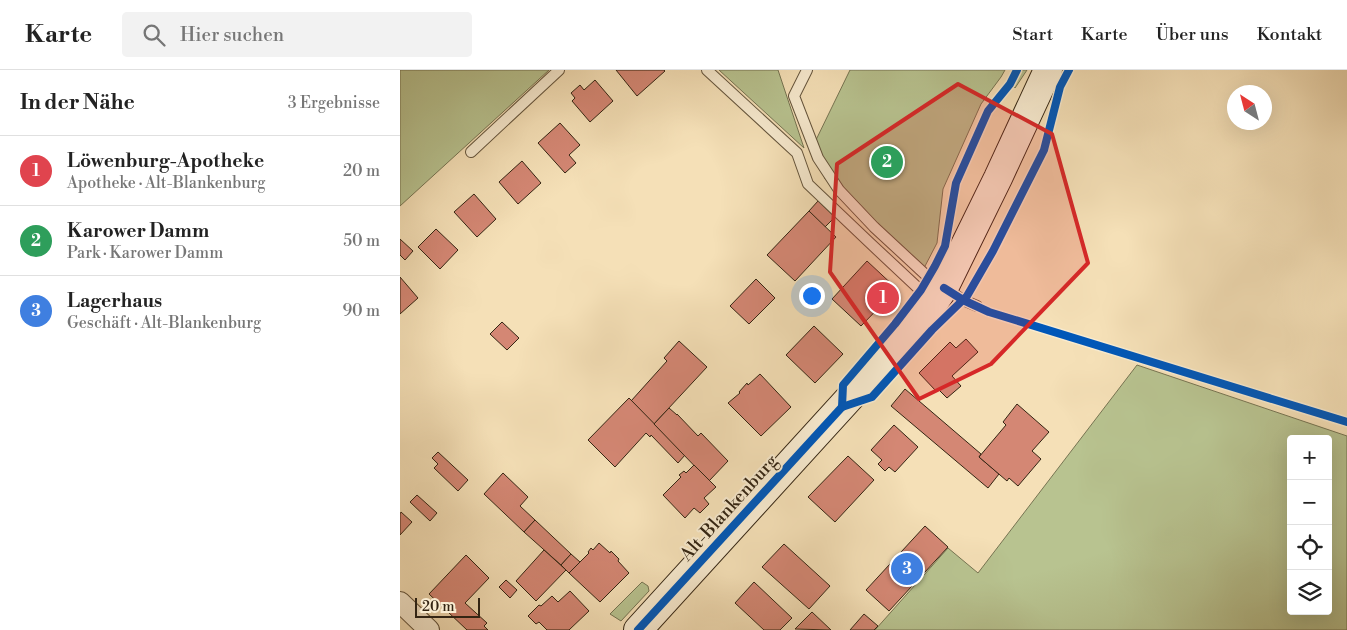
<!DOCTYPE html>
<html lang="de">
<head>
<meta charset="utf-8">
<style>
  body { margin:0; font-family:"Libre Bodoni",serif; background:#f2f2f2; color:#222 }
  .controls { position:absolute; right:15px; bottom:15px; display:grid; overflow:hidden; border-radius:5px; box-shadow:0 5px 20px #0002 }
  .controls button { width:45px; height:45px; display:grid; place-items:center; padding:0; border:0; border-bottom:1px solid #e0e0e0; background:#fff; color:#222; font:25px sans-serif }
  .compass { position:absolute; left:827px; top:15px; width:45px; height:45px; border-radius:50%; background:#fff; box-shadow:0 5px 20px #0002; rotate:324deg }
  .scale { position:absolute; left:15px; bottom:12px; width:65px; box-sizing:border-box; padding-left:5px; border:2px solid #342513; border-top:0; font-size:14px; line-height:18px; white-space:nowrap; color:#342513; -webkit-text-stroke:4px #f8ebd0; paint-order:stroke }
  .you { position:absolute; left:411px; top:225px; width:18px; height:18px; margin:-12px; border:4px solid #fff; border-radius:50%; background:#1a73e8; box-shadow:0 0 0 8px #1a73e833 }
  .badge { display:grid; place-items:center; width:32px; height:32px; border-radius:50%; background:#8f2418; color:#fff; font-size:16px; font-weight:700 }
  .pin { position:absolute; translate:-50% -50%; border:2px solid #fff; box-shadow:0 1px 5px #0006 }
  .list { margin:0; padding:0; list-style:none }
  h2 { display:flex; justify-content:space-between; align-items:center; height:65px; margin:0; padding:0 20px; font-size:21px }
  h2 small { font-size:16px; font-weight:400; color:#767676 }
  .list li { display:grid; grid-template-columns:32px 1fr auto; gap:15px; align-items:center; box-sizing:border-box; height:70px; padding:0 20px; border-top:1px solid #e0e0e0 }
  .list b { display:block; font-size:19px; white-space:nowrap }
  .list p { margin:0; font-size:16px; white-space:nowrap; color:#767676 }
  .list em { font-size:16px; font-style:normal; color:#767676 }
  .icon { flex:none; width:28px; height:28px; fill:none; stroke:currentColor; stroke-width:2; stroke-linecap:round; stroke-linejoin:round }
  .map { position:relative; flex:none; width:947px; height:560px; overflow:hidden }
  header { display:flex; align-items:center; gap:30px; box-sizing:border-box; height:70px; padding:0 25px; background:#fff; border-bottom:1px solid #e0e0e0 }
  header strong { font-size:24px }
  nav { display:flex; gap:28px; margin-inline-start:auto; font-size:18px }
  .search { width:350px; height:45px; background:#f2f2f2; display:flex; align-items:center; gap:12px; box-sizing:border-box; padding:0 18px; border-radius:5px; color:#767676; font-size:19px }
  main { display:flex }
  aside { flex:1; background:#fff }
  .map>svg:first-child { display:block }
  .green { fill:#b8c390; stroke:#767452; fill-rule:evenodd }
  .building { fill:#d48774; stroke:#342513 }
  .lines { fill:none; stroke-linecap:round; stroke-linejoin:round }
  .lane-casing { stroke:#64543c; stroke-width:12 }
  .street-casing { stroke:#64543c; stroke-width:22 }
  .secondary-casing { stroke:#342513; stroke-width:30 }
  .lane { stroke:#f8ebd0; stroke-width:10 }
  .street { stroke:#f8ebd0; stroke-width:20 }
  .secondary { stroke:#f8ebd0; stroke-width:28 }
  .cycleway-casing { stroke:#f8ebd0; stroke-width:11 }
  .cycleway { stroke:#0057b8; stroke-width:8 }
  .marked { fill:#d62828; fill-opacity:0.2; stroke:#d62828; stroke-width:4; stroke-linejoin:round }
  .labels { text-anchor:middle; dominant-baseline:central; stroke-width:4; stroke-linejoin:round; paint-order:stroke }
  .street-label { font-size:18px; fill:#342513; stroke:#f8ebd0 }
</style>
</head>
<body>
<header>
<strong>Karte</strong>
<div class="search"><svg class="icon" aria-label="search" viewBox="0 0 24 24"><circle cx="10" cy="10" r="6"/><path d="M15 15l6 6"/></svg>Hier suchen</div>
<nav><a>Start</a><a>Karte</a><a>Über uns</a><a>Kontakt</a></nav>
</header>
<main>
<aside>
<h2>In der Nähe<small>3 Ergebnisse</small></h2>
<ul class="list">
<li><span class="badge" style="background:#e0444e">1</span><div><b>Löwenburg-Apotheke</b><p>Apotheke · Alt-Blankenburg</p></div><em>20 m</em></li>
<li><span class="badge" style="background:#2e9e5b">2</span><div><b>Karower Damm</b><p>Park · Karower Damm</p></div><em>50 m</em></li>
<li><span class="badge" style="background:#3f7fe0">3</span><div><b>Lagerhaus</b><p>Geschäft · Alt-Blankenburg</p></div><em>90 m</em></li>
</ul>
</aside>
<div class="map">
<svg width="947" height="560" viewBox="0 0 947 560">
  <rect width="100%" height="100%" fill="#f5e0b7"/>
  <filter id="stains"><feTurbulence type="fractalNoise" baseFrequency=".004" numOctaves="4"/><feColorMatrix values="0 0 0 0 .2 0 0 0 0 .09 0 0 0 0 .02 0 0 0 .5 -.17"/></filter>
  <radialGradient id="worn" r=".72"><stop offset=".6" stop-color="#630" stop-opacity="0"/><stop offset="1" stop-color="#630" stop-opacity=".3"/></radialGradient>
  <g class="green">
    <polygon points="0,0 149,0 0,136"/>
    <polygon points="319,0 378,0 404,78"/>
    <polygon points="450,0 605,0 601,7 581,34 543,119 537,173 523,200 425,109 414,74"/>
    <polygon points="620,0 627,0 615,18 612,15"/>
    <path d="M737 295 947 366V560H475L548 478 578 503ZM891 369H928V541H891Z"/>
    <polygon points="242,512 248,516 249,521 221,551 210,544"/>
  </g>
  <g class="building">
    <polygon points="216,0 264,0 265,1 237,26"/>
    <polygon points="195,10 213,31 190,52 172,31 175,28 171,23 180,15 184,20"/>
    <polygon points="160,53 180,75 169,85 176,93 165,103 138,73"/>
    <polygon points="122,91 141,113 118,134 99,112"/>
    <polygon points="74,124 96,149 77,167 54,142"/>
    <polygon points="418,131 435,147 425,157 409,141"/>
    <polygon points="409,141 436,167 395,211 367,185"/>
    <polygon points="36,159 58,180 40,199 18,177"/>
    <polygon points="0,169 13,181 5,190 0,185"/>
    <polygon points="467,191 497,219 461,256 432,229"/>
    <polygon points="0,207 18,228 0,244"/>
    <polygon points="356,209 375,228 349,254 330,236"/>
    <polygon points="102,252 119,268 107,280 90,264"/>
    <polygon points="414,256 443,284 415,313 386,285"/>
    <polygon points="566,269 578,282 552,306 561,316 547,328 538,319 536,321 519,303 550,272 556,278"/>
    <polygon points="279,271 307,297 254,354 231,331 267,291 264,288"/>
    <polygon points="360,304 391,337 361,366 328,333 340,323 339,322 347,313 348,315"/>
    <polygon points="505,319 581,384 579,387 599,404 588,418 491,336"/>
    <polygon points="229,328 285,385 278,393 251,365 250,367 246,363 215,397 188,370"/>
    <polygon points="617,334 649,362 632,381 641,389 618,416 609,408 607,411 579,387 606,355 603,352"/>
    <polygon points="269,338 277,345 277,344 298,366 301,363 328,391 309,411 254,354"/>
    <polygon points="494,355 518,377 495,402 489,397 485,401 478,394 482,390 471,380"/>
    <polygon points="38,382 68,410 58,421 34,398 38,394 32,388"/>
    <polygon points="448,386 474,410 435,452 408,427"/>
    <polygon points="294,395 316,417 304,428 309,434 300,443 294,438 285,448 263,425 281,407 279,405 284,401 286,403"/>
    <polygon points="103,403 128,427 120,436 135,450 124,462 84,424"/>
    <polygon points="17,425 37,443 30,451 10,432"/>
    <polygon points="1,442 12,452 0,465 0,444"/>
    <polygon points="135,450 171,484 161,495 124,462"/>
    <polygon points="525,456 548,477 489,541 466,520"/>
    <polygon points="199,473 210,483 211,481 219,489 218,491 229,503 200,532 169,503 189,483 188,482 191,478 193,480"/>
    <polygon points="384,474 430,516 409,539 362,497"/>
    <polygon points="144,480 166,500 136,531 116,511"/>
    <polygon points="171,484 180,492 169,503 161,495"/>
    <polygon points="66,485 89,508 65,533 87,553 84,556 88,560 67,560 29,524"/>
    <polygon points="106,510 117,520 110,528 99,517"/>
    <polygon points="354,512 392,548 380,560 364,560 335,533"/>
    <polygon points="170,521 189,541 169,560 147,560 139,552 136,554 128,546 139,535 141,536 152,526 158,532"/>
    <polygon points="412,542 431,560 395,559"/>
    <polygon points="464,544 478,556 474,560 450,560"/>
  </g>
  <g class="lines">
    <defs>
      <g id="lane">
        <polyline points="307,0 397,83 408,114 470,173 517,217 534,230"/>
        <polyline points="407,0 394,26 418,88 439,120 474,157 528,207 563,230 577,236"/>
        <polyline points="71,82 159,0"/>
      </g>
      <polyline id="street" points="0,532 29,560"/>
      <polyline id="secondary" points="238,560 485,289 535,231 544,218 598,108 648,0"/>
    </defs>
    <use href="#lane" class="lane-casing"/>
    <use href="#street" class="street-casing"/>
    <use href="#secondary" class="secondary-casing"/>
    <use href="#lane" class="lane"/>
    <use href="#street" class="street"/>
    <use href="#secondary" class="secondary"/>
    <defs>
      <g id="cycleway">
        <polyline points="544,218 563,230 589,242 947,352"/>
        <polyline points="442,337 443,315 495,254 521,220 535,196 545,176 556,113 588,41 610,14 617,0"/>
        <polyline points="238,560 442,337 472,327 532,260 567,226 593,181 644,80 660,17 669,0"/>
      </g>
    </defs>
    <use href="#cycleway" class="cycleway-casing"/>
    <use href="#cycleway" class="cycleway"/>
  </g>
  <path class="marked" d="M558 14 652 64 688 193 591 294 519 329 430 202 437 94Z"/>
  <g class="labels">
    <g class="street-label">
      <text transform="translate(329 438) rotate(-48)">Alt-Blankenburg</text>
    </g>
  </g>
  <rect width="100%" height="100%" filter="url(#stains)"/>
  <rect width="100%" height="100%" fill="url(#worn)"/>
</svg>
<div class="controls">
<button>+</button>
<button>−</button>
<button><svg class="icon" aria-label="locate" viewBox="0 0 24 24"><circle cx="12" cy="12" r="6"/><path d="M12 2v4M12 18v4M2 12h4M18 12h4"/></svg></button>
<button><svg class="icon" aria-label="layers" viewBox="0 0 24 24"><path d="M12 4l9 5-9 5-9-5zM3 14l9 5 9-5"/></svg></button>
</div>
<svg class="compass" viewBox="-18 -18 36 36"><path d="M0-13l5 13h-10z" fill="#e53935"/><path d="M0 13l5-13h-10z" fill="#767676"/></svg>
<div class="scale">20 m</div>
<div class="you"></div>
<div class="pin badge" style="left:483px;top:228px;background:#e0444e">1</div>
<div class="pin badge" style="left:487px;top:92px;background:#2e9e5b">2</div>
<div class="pin badge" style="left:507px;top:499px;background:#3f7fe0">3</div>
</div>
</main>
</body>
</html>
